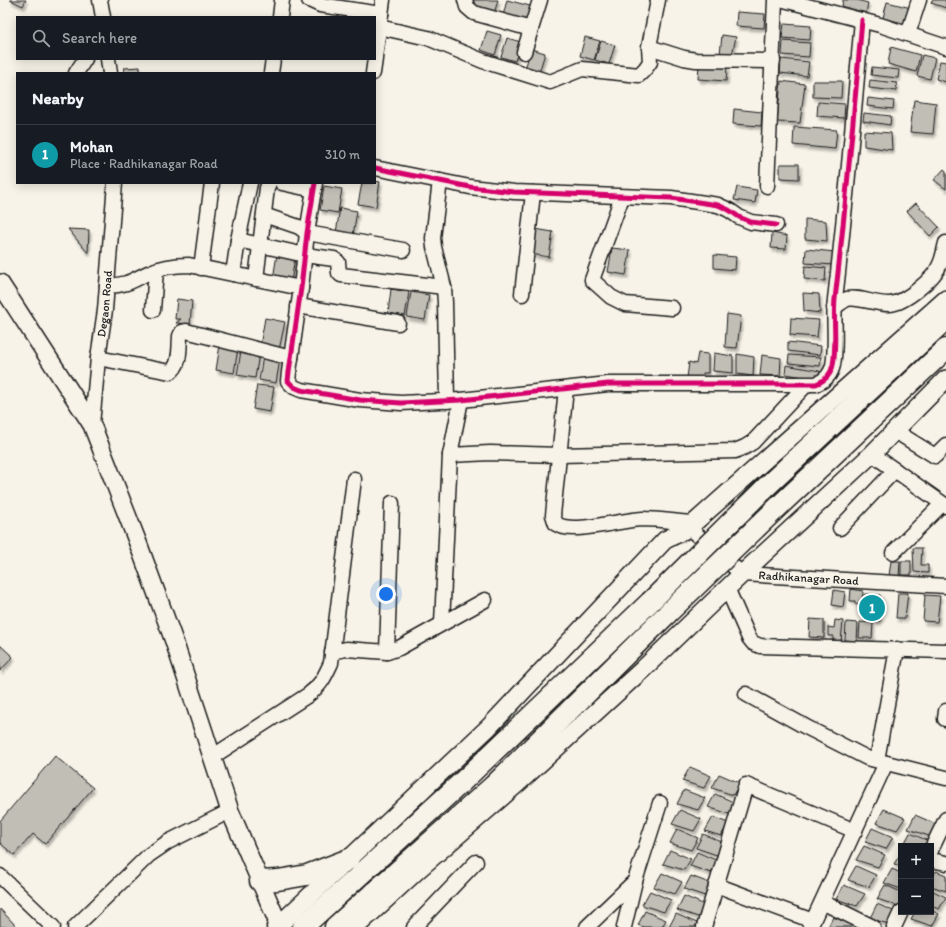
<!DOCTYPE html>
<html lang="en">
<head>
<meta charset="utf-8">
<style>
  body { margin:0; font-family:Itim,sans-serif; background:#20242c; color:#f1f3f6 }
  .controls { position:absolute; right:12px; bottom:12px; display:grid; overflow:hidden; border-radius:0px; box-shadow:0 2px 10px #0003 }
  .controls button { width:36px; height:36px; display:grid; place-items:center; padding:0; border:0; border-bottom:1px solid #363941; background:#171b24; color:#f1f3f6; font:20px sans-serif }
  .you { position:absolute; left:386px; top:594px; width:14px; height:14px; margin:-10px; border:3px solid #fff; border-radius:50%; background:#1a73e8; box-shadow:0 0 0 6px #1a73e833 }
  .badge { display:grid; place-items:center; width:26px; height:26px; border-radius:50%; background:#7c3aed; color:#fff; font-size:13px; font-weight:700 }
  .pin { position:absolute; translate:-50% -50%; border:2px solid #fff; box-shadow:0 1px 4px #0006 }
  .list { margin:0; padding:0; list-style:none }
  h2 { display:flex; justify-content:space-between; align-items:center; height:52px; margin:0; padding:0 16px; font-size:17px }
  h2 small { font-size:13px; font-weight:400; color:#9ea1a6 }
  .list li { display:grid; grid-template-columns:26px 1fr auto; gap:12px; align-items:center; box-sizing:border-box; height:60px; padding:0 16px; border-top:1px solid #363941 }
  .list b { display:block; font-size:15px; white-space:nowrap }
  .list p { margin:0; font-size:13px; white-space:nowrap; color:#9ea1a6 }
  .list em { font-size:13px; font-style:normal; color:#9ea1a6 }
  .icon { flex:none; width:22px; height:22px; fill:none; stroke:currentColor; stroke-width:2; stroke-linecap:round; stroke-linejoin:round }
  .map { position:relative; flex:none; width:946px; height:927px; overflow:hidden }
  .search { position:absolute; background:#171b24; box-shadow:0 2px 10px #0003; left:16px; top:16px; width:360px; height:44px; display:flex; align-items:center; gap:10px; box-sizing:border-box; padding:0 14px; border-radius:0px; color:#9ea1a6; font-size:15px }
  .panel { position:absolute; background:#171b24; box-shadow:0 2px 10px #0003; left:16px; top:72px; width:360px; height:112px; border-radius:0px }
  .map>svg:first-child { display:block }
  .building { fill:#c0beb5; stroke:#1c1c1c; filter:url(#shadow) }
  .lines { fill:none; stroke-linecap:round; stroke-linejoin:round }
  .minor-casing { stroke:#1c1c1c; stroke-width:17 }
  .major-casing { stroke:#1c1c1c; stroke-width:20 }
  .highway-casing { stroke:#1c1c1c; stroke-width:23 }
  .minor { stroke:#f7f3e8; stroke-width:14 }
  .major { stroke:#f7f3e8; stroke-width:17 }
  .highway { stroke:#f7f3e8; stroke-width:20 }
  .highway-bridge-casing { stroke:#1c1c1c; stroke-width:23; stroke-linecap:butt }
  .highway-bridge { stroke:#f7f3e8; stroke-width:20 }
  .cycleway-casing { stroke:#f7f3e8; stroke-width:8 }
  .cycleway { stroke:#d6006c; stroke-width:5 }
  .labels { text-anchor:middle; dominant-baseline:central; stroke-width:3.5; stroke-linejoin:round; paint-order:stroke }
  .street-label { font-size:12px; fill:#1c1c1c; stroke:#f7f3e8 }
</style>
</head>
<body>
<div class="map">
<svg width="946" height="927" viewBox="0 0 946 927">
  <defs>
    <filter id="shadow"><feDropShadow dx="2" dy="3.5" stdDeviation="1" flood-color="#0004"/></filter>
  </defs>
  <rect width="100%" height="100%" fill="#f7f3e8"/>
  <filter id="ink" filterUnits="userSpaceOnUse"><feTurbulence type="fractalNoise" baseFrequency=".025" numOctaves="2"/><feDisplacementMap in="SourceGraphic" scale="8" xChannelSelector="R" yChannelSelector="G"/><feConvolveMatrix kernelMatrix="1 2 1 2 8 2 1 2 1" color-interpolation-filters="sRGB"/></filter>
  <g filter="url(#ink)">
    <g class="building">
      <polygon points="10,0 26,0 23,6"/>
      <polygon points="474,0 498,0 494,14 472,7"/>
      <polygon points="507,0 530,6 526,22 503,16"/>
      <polygon points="843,0 857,0 868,3 866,13 842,6"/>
      <polygon points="932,0 946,0 946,8 931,3"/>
      <polygon points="887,2 911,8 907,24 883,18"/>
      <polygon points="737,12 765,14 764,28 736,26"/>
      <polygon points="784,24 811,26 810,40 782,38"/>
      <polygon points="487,31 501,35 495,55 481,50"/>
      <polygon points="722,35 736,37 732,55 720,54"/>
      <polygon points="585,37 600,41 594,60 580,56"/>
      <polygon points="507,38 521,42 515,61 501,57"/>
      <polygon points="601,41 615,45 609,64 595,60"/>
      <polygon points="783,41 810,43 809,57 782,55"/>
      <polygon points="891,47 920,55 916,72 888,64"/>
      <polygon points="531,49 545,53 539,73 525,69"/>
      <polygon points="922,55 935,58 930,79 917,76"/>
      <polygon points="781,59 809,62 807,76 780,73"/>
      <polygon points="940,61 946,62 946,82 936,79"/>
      <polygon points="699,64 727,67 726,81 698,79"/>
      <polygon points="140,67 140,73 125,73 124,68"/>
      <polygon points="872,67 899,70 898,78 871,75"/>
      <polygon points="870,80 897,83 896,91 869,88"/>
      <polygon points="781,81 805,84 800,123 777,122"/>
      <polygon points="813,81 842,81 841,98 813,97"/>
      <polygon points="868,98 894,101 893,109 867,106"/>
      <polygon points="914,100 936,103 933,134 910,132"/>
      <polygon points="818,102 845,104 844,118 817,116"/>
      <polygon points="734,109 762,112 761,126 733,124"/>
      <polygon points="864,113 891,116 890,125 863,121"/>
      <polygon points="794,127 837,130 835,149 793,145"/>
      <polygon points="864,131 891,133 892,150 864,146"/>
      <polygon points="780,164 799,164 799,179 780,178"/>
      <polygon points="944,169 946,171 946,189 934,180"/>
      <polygon points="375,181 380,182 376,207 358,204 362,183 375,183"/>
      <polygon points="324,186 342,189 338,213 320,210"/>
      <polygon points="737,187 757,190 755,203 734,200"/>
      <polygon points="916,203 939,227 930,236 907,211"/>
      <polygon points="340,208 357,211 353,235 336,233"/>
      <polygon points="805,219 826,221 827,241 805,239"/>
      <polygon points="68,229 89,230 88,253"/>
      <polygon points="535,229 553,232 549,257 531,254"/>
      <polygon points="772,233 787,236 786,249 771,248"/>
      <polygon points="612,248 630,250 626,275 608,272"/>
      <polygon points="806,249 835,252 834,265 805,263"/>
      <polygon points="277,254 295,257 291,282 273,279"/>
      <polygon points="714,255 736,257 735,270 714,268"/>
      <polygon points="805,266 826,268 825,281 804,279"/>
      <polygon points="391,289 409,292 405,316 388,313"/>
      <polygon points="411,292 429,295 425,320 407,317"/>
      <polygon points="803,293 819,294 820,313 804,311"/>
      <polygon points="177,299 192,301 190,324 176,323 181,319 175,319"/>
      <polygon points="727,314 741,316 737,348 725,347"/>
      <polygon points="265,318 285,322 279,350 260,346"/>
      <polygon points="791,318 819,320 817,337 790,335"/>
      <polygon points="788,342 821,346 820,355 788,351"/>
      <polygon points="220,345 238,348 234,373 216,370"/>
      <polygon points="241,351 259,354 255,378 237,375"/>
      <polygon points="698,353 708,354 708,373 703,373 703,380 687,378 689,362 696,364"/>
      <polygon points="714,353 733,356 733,373 713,371"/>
      <polygon points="737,354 754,357 753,376 737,374"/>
      <polygon points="762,355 781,358 780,376 760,375"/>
      <polygon points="789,355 821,357 820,366 788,363"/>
      <polygon points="263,356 280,359 276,383 259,380"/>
      <polygon points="786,365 820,371 819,379 785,374"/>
      <polygon points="257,385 274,387 270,412 253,409"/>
      <polygon points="913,548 922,548 921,565 928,565 928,573 914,572"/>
      <polygon points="891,561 900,561 899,577 889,576"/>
      <rect x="901" y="561" width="10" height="14"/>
      <polygon points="851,589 863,591 862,605 855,604 855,601 850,601"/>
      <polygon points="834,590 845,592 843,607 832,605"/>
      <polygon points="898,593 908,593 905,618 896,618"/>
      <polygon points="865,594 880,595 880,621 865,620"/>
      <polygon points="925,595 940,596 937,622 923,621"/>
      <polygon points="810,619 824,620 824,638 809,637"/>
      <polygon points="835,620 843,621 841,641 833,640 833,636 828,636 828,627 834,628"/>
      <polygon points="846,622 858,623 857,641 845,640"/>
      <polygon points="860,622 873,623 872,638 859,638"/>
      <polygon points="0,645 13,657 0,671"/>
      <polygon points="55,756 93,788 45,844 33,834 14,855 0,843 0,821"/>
      <polygon points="690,767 711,776 704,788 682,781"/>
      <polygon points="719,774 740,783 733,795 712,788"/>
      <polygon points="684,790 705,798 698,810 677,804"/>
      <polygon points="715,794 736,803 729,814 708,807"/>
      <polygon points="884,809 905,818 897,830 876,823"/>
      <polygon points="680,810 701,819 694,831 672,824"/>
      <polygon points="915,815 936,824 929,836 908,829"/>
      <polygon points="713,817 728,823 721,836 705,831"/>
      <polygon points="872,828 893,837 886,849 865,842"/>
      <polygon points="677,829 698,838 691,850 670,843"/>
      <polygon points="910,833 931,842 928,846 903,846"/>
      <polygon points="703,834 724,843 717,855 696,848"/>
      <polygon points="864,846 885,855 878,867 856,860"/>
      <polygon points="670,850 691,859 684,870 663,864"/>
      <polygon points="697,852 718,861 711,873 690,866"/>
      <polygon points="901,853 901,866 894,864"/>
      <polygon points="856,866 876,875 869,887 848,880"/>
      <polygon points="892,869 901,873 901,889 884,883"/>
      <polygon points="936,871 946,875 946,891 931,886 931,879"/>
      <polygon points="662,873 682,882 675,894 654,887"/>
      <polygon points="691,876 712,884 705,896 684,889"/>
      <polygon points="844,885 865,894 857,906 836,899"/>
      <polygon points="885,885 901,892 901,902 898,906 877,899"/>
      <polygon points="931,890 946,897 939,909 931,906"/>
      <polygon points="650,891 671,900 664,912 642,905"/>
      <polygon points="684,896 705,905 698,917 677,910"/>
      <polygon points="877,904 898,913 891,925 870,918"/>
      <polygon points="0,909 16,926 14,927 0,927"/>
      <polygon points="931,910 939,914 932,926 911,919 915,912 931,912"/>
      <polygon points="645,911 666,920 662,927 644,927 638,925"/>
      <polygon points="676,914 697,923 695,927 669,927"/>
      <polygon points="833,917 854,925 853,927 828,927"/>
    </g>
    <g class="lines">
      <defs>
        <g id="minor">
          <polyline points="100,0 103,17"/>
          <polyline points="309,0 320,5 381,14"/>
          <polyline points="465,0 467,7 474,13 531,29"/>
          <polyline points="784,0 880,25 946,47"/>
          <polyline points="280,17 282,0"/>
          <polyline points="379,27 428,38 483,61 550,82 582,69 639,75 645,69 650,62 649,47 658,0"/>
          <polyline points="908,34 919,0"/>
          <polyline points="649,47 684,58 696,60 773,61"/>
          <polyline points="524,52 540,0"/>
          <polyline points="375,57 383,0"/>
          <polyline points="108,59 110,73"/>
          <polyline points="76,73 85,59"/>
          <polyline points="271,73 273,59"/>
          <polyline points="373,73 375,59"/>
          <polyline points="375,168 470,187 514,192 671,198 718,205 729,210 739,217 751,222 776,225"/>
          <polyline points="440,181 433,238 434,247 444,287 445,303 447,401"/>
          <polyline points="282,183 314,190"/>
          <path d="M315 183 307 233 301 288 289 372 288 381 294 387 301 390 360 400 401 403 461 400 608 384H816C824 381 831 375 833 365 837 344 833 320 835 299 846 206 854 113 862 20"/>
          <polyline points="767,186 775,0"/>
          <polyline points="622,197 592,280 611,297 625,304 672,308"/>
          <polyline points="264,215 299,227 307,233 403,250"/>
          <polyline points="238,240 305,255 334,259 338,262 339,273 341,275 444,287"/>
          <polyline points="201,268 212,183"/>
          <polyline points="233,274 238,240 250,183"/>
          <polyline points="256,279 267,188 269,183"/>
          <path d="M107 286C128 285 131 281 148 273 161 267 175 265 189 265L301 288"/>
          <polyline points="522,294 533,193"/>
          <polyline points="298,306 398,323"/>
          <path d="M834 308C838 305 843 301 847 299 858 296 877 305 890 304 905 303 935 278 940 264 943 258 944 250 946 243"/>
          <polyline points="153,310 156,270"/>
          <path d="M98 358 170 372C181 366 179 347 180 336L182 332 186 331 291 358"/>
          <path d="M566 389 553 515 556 524C574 535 619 520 642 519 659 519 677 522 694 523"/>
          <path id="s1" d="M92 425 98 358 105 310 115 183"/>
          <polyline points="895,431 935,456 946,445"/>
          <polyline points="872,454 946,506"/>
          <polyline points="450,455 490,453 559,455 735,451 745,447 753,442 806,385"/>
          <path id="s2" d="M689 528 742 574 946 586"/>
          <polyline points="840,528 895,470"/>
          <polyline points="893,553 942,504"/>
          <polyline points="727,588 749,638 753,643 760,646 946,651"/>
          <polyline points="442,623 450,455 461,400"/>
          <polyline points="332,652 346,649 387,652 399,648 485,600"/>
          <polyline points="387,652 392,503"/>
          <polyline points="746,694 806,727 867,758 946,778"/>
          <polyline points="945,719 946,711"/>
          <path d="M212 757 308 695C321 685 324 678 331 663L354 479"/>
          <polyline points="877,760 897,649"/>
          <polyline points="931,850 946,819"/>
          <polyline points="931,860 946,863"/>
          <polyline points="0,876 53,927"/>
          <polyline points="635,881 660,803"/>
          <polyline points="716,885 813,921"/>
          <polyline points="822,902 873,927"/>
          <polyline points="75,927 149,855 168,842 230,811"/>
          <polyline points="414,927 476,862"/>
          <polyline points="587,927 635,881 624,927"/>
          <polyline points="704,927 746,785 855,831"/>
          <polyline points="810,927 886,763"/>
          <polyline points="894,927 901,912"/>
        </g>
        <g id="major">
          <polyline points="0,283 92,425 138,543 174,641 230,811 279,925 489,727 665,540 689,528 694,523 946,299"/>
          <polyline points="356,927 420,868 517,784 643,669 742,574 872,454 946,379"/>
        </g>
        <g id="highway">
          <polyline points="766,487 946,319"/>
          <polyline points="780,505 946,349"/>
          <polyline points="260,881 278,880 307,875 349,859"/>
          <polyline points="277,927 279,925 280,927"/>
          <polyline points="303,927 463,781 650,602"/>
          <polyline points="335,927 494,785 667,614"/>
        </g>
      </defs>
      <use href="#minor" class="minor-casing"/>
      <use href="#major" class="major-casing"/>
      <use href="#highway" class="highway-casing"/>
      <use href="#minor" class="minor"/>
      <use href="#major" class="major"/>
      <use href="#highway" class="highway"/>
      <defs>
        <g id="highway-bridge">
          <polyline points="650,602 766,487"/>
          <polyline points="667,614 780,505"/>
        </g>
      </defs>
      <use href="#highway-bridge" class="highway-bridge-casing"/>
      <use href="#highway-bridge" class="highway-bridge"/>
      <defs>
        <g id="cycleway">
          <polyline points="375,168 470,187 514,192 671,198 718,205 729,210 739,217 751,222 776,225"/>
          <path d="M315 183 307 233 301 288 289 372 288 381 294 387 301 390 360 400 401 403 461 400 608 384H816C824 381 831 375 833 365 837 344 833 320 835 299 846 206 854 113 862 20"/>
        </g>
      </defs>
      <use href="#cycleway" class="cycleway-casing"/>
      <use href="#cycleway" class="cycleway"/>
    </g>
  </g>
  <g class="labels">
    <g class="street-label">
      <text stroke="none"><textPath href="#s1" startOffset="122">Degaon Road</textPath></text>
      <text stroke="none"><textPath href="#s2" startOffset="137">Radhikanagar Road</textPath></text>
    </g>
  </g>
</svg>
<div class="controls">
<button>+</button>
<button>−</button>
</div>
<div class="you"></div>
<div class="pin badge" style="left:872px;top:608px;background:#0f9aa8">1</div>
<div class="search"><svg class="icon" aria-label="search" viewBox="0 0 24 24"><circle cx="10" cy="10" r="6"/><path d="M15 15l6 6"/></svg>Search here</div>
<section class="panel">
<h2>Nearby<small></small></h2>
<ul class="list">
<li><span class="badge" style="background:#0f9aa8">1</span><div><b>Mohan</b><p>Place · Radhikanagar Road</p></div><em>310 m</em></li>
</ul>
</section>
</div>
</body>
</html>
